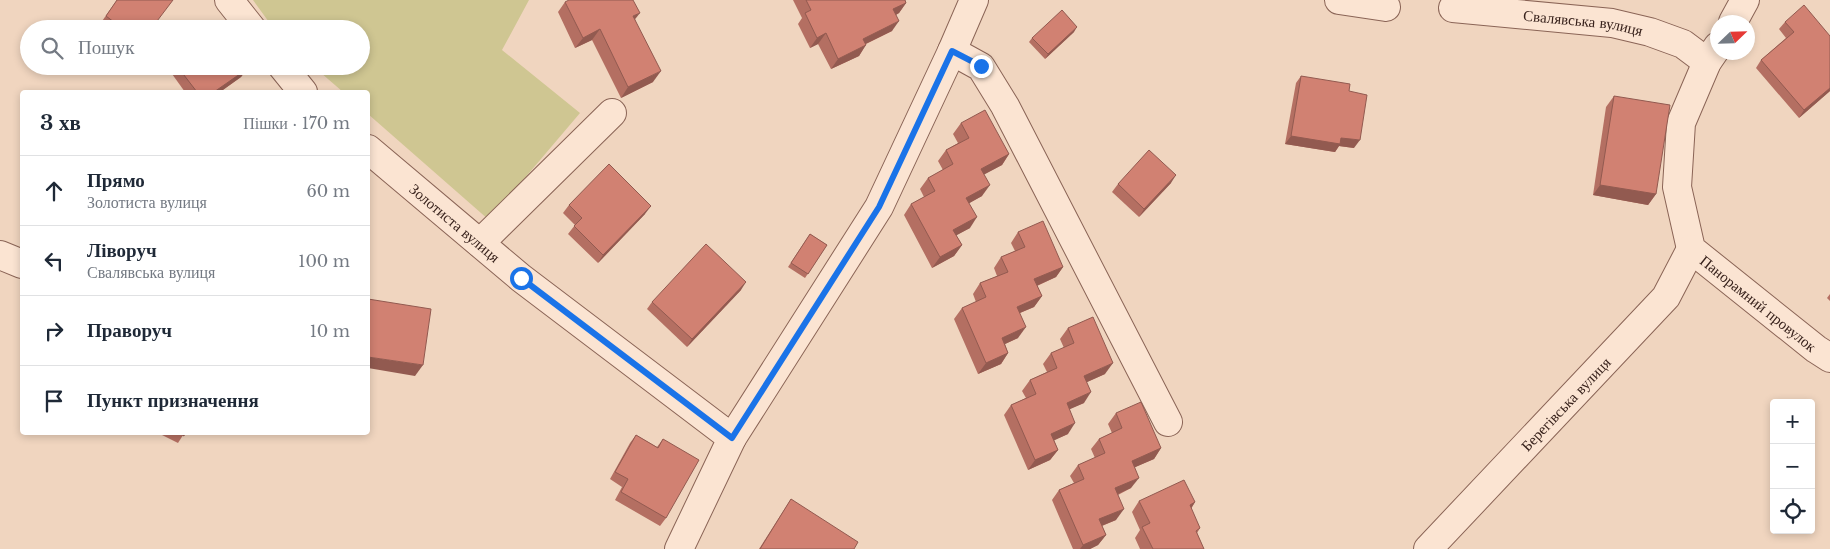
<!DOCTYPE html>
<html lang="uk">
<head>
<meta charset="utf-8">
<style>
  body { margin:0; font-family:"Libre Baskerville",serif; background:#f6f6f7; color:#1f2937 }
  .controls { position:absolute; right:15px; bottom:15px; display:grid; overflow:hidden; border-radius:5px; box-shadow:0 2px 8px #0003 }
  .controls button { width:45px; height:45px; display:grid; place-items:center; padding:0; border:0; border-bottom:1px solid #e0e1e3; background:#fff; color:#1f2937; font:25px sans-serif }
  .compass { position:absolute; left:1710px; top:15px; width:45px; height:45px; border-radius:50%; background:#fff; box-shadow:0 2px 8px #0003; rotate:67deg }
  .stop { position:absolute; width:15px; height:15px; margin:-11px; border:4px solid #1a73e8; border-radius:50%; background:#fff }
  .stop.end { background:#1a73e8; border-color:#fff; box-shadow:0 1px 5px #0008 }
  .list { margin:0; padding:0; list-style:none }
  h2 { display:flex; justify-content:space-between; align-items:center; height:65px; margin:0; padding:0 20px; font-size:21px }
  h2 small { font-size:16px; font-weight:400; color:#747a83 }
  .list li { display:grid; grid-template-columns:32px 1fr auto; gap:15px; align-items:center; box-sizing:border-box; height:70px; padding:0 20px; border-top:1px solid #e0e1e3 }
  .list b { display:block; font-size:19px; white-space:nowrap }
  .list p { margin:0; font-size:16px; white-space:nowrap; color:#747a83 }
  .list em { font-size:16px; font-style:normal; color:#747a83 }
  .icon { flex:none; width:28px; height:28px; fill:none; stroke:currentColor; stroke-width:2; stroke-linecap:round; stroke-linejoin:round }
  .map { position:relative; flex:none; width:1830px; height:549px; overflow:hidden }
  .search { position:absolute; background:#fff; box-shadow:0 2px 8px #0003; left:20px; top:20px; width:350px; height:55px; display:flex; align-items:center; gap:12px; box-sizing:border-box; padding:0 18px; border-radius:28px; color:#747a83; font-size:19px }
  .panel { position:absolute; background:#fff; box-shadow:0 2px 8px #0003; left:20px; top:90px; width:350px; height:345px; border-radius:5px }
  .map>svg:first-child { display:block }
  .green { fill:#cfc692 }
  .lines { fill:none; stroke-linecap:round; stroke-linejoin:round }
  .minor-casing { stroke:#8a6456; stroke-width:30 }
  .minor { stroke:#fbe4d2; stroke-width:28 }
  .wall { fill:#b46f62 }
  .shaded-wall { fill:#925a50 }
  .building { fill:#d18172; stroke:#925a50 }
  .route { stroke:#1a73e8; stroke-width:6 }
  .labels { text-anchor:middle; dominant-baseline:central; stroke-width:5; stroke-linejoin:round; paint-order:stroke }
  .street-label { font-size:15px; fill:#38221c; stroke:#f7e1cf }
</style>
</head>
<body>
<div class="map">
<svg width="1830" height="549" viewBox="0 0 1830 549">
  <rect width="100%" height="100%" fill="#f0d5bf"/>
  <polygon class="green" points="253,0 529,0 502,50 580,113 489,220 368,114 368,92 343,92 313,66 361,66 361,29 274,29"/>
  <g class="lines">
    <defs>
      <g id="minor">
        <polyline points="229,0 252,29"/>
        <polyline points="1339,0 1386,7"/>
        <path id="s1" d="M1453 8 1612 23 1650 32 1683 44 1707 62"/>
        <polyline points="1733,22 1745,0"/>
        <path id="s2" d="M1718 46 1707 62 1681 123 1677 187 1691 249 1816 349 1830 358"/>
        <polyline points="952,51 981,67 1005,106 1168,422"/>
        <polyline points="282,66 303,92"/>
        <path id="s3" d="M368 149 521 278 732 438 679 549"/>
        <polyline points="480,243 612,113"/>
        <polyline points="0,255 22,264"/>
        <polyline points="732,438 879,207 952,51 974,0"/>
        <path id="s4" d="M1428 549 1666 297 1691 249"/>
      </g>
    </defs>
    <use href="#minor" class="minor-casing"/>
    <use href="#minor" class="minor"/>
  </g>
  <g class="wall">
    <polygon points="117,0 152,29 107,29 100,24"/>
    <polygon points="793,0 905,0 906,3 899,13 896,15 892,31 866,44 859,56 831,69 818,44 810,48 798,24 802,18"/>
    <polygon points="565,2 635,19 653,82 621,98 592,40 575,48 558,12"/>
    <polygon points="1785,22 1830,36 1830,91 1799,118 1756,68 1761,60 1786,38 1779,29"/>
    <polygon points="1074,32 1045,59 1029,42 1032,38"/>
    <polygon points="167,66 245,66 247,69 241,77 220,92 185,92 167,67"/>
    <polygon points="1301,76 1349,91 1354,148 1339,146 1335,152 1285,144 1296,83"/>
    <polygon points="1614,96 1656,194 1648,205 1593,195 1606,107"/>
    <polygon points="961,123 1009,154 1002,165 984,174 982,196 969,203 970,228 956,235 962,245 954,256 932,268 904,215 911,204 924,197 920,189 928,178 943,170 938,161 946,150 958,143 953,134"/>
    <polygon points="1171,183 1139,217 1112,192 1118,184"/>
    <polygon points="569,205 645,214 598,263 568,234 575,225 563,213"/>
    <polygon points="1018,232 1063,267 1056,277 1037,286 1042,296 1034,307 1020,313 1018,338 1005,344 1008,353 1001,364 978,374 954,319 962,308 976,302 973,294 980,283 997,276 994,268 1001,257 1015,251 1011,243"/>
    <polygon points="810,234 827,245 805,278 788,267"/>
    <polygon points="741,290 687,347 647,309 652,302"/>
    <polygon points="1830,294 1830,301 1827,298"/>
    <polygon points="1068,328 1105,374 1087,382 1084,403 1069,409 1068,434 1054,440 1058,450 1050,460 1028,470 1004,415 1011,405 1026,398 1022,391 1030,380 1047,372 1043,364 1051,353 1064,348 1060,339"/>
    <polygon points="1116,413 1161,448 1154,459 1135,467 1131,488 1118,495 1116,520 1102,526 1106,535 1098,545 1090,549 1073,549 1052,500 1059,490 1074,483 1070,476 1078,465 1095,458 1091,449 1099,439 1112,433 1108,424"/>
    <polygon points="156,432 185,432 178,443"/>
    <polygon points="636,435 657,447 663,439 666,518 660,526 615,500 622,487 610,479 630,443"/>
    <polygon points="791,499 854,549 759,549"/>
    <polygon points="1139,501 1195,502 1191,509 1200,528 1197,533 1204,549 1140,549 1135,538 1140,530 1132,512"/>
  </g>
  <g class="shaded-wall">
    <polygon points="906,3 899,13 886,20 893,9"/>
    <polygon points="640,13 632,23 633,16"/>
    <polygon points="899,21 892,31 855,49 863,39"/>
    <polygon points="1077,27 1074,32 1045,59 1048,54"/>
    <polygon points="600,29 592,40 575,48 583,38"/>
    <polygon points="826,33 818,44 810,48 817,38"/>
    <polygon points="866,45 859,56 831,69 838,59"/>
    <polygon points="247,69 241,77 220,92 214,92"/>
    <polygon points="661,71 653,82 621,98 628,87"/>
    <polygon points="1830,88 1830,91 1799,118 1804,110"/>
    <polygon points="1291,136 1341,138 1360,140 1354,148 1339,146 1335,152 1285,144"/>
    <polygon points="1009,154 1002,165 974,180 981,169"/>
    <polygon points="1176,175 1171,183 1139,217 1144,209"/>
    <polygon points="990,185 982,196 959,209 966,198"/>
    <polygon points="1600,185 1656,194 1648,205 1593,195"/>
    <polygon points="651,206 645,214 598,263 603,255"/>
    <polygon points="977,217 970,228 946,241 953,230"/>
    <polygon points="962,245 954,256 932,268 940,257"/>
    <polygon points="1063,267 1056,277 1027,290 1034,279"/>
    <polygon points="746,282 741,290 687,347 692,339"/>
    <polygon points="1042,296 1034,307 1010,317 1017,307"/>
    <polygon points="1026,327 1018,338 994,349 1002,338"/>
    <polygon points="1008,353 1001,364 978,374 986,363"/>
    <polygon points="368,357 423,365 415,376 368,368"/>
    <polygon points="1113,363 1105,374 1076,387 1084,376"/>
    <polygon points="1091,392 1084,403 1059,414 1067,403"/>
    <polygon points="1075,423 1068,434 1044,445 1051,434"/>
    <polygon points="1161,448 1154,459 1124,472 1132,461"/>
    <polygon points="1058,450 1050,460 1028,470 1035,460"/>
    <polygon points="1139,478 1131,488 1107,499 1115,488"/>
    <polygon points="1195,502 1188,513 1190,505"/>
    <polygon points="1124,509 1116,520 1091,530 1099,519"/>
    <polygon points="1106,535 1098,545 1090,549 1080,549 1083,545"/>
  </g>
  <g class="building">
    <polygon points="117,0 173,0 151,29 123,29 106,16"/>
    <polygon points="569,0 633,0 640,13 633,16 661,71 628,87 600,29 583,38 565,2"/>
    <polygon points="806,0 905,0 906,3 893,9 899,21 863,39 866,45 838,59 826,33 817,38 805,13 811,10"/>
    <polygon points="1804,5 1830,36 1830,88 1804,110 1761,60 1794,32 1785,22"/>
    <polygon points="1062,10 1077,27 1048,54 1032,38"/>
    <polygon points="177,66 245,66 247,69 214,92 197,92"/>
    <polygon points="1301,76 1350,84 1349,91 1367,95 1360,140 1341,138 1340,144 1291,136"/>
    <polygon points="1614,96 1670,105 1656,194 1600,185"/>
    <polygon points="985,110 1009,154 981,169 990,185 966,198 977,217 953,230 962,245 940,257 911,204 935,191 928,178 953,164 946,150 969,138 961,123"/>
    <polygon points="1149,150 1176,175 1144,209 1118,184"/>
    <polygon points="609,164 651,206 603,255 574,226 582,218 569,205"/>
    <polygon points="1043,221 1063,267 1034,279 1042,296 1017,307 1026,327 1002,338 1008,353 986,363 962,308 986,297 980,283 1008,272 1001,257 1025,247 1018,232"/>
    <polygon points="810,234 827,245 808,274 791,263"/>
    <polygon points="706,244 746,282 692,339 652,302"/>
    <polygon points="368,299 431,309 423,365 368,357"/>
    <polygon points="1093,317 1113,363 1084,376 1091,392 1067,403 1075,423 1051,434 1058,450 1035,460 1011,405 1036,394 1030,380 1057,368 1051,353 1074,343 1068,328"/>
    <polygon points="1141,402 1161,448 1132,461 1139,478 1115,488 1124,509 1099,519 1106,535 1083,545 1059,490 1084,479 1078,465 1105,453 1099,439 1122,428 1116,413"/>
    <polygon points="178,432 185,432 184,436"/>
    <polygon points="636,435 658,448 663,439 699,460 666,518 621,492 628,479 615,472"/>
    <polygon points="1184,480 1195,502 1190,505 1200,528 1196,531 1204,549 1153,549 1142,527 1150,523 1139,501"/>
    <polygon points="791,499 858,542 854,549 760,549"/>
  </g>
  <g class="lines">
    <polyline class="route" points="521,278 732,438 879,207 952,51 981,66"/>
  </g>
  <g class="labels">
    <g class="street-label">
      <text stroke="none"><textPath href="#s1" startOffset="131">Свалявська вулиця</textPath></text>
      <text stroke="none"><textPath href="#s3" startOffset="114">Золотиста вулиця</textPath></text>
      <text stroke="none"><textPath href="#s2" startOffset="300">Панорамний провулок</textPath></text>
      <text stroke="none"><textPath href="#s4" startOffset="200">Берегівська вулиця</textPath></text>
    </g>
  </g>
</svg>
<div class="controls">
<button>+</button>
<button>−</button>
<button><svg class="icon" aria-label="locate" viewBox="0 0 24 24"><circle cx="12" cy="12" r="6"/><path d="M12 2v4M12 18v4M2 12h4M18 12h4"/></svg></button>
</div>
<svg class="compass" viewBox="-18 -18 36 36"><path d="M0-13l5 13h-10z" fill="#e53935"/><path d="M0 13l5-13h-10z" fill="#747a83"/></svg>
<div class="stop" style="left:521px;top:278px"></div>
<div class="stop end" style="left:981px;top:66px"></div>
<div class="search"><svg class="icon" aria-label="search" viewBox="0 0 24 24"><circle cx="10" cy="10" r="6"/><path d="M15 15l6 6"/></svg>Пошук</div>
<section class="panel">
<h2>3 хв<small>Пішки · 170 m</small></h2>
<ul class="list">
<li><svg class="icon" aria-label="ahead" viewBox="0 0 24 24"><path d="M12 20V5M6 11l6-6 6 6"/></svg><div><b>Прямо</b><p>Золотиста вулиця</p></div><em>60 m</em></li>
<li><svg class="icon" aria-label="left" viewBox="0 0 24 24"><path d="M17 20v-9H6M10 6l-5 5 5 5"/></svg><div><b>Ліворуч</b><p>Свалявська вулиця</p></div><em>100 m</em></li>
<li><svg class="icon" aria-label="right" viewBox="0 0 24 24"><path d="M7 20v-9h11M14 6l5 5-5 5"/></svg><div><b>Праворуч</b></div><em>10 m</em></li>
<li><svg class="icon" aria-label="arrive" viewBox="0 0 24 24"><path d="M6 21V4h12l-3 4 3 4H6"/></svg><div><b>Пункт призначення</b></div></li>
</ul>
</section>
</div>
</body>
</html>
